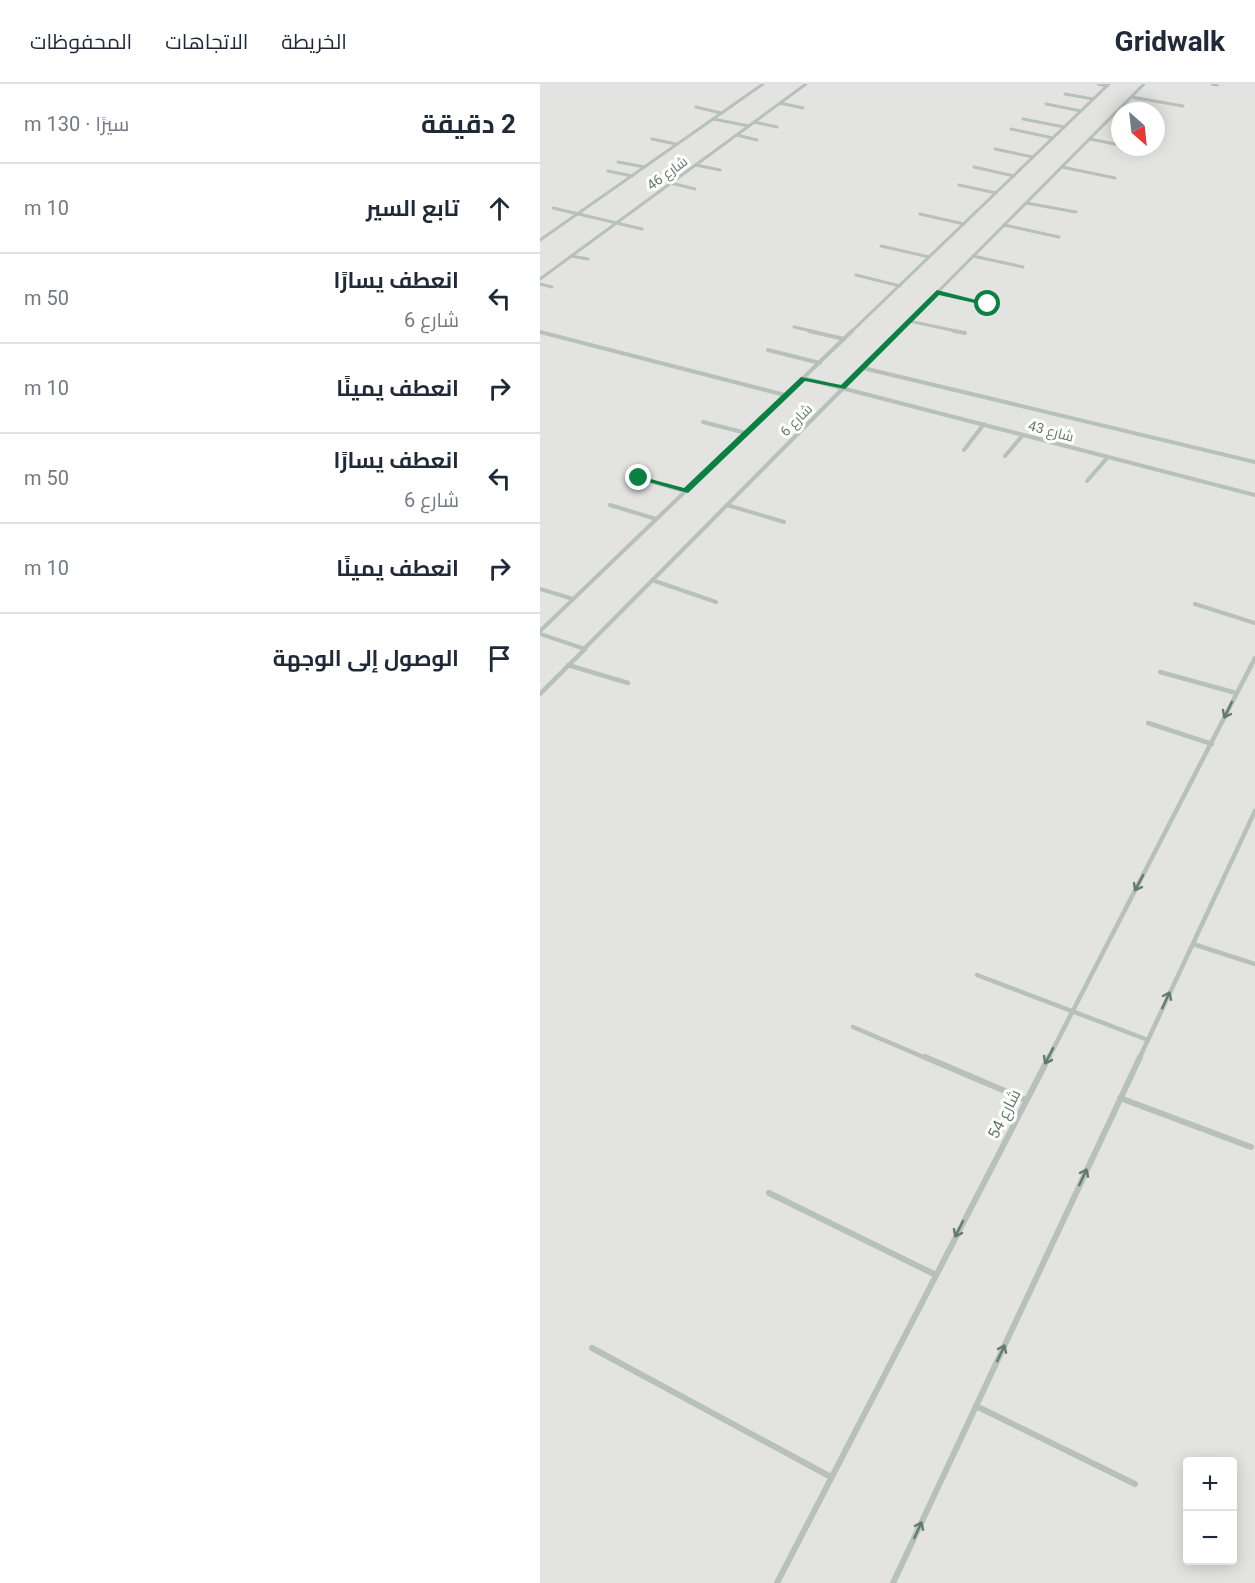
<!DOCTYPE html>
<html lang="ar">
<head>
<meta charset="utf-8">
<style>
  body { margin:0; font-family:Roboto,Cairo,sans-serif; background:#f2f2f3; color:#1f2937; direction:rtl }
  .controls { position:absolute; right:18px; bottom:18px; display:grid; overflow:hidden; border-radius:6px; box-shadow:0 3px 15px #0003 }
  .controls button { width:54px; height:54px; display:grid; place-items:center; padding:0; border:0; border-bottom:2px solid #e0e1e3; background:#fff; color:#1f2937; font:30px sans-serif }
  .compass { position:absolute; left:571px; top:18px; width:54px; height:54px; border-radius:50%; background:#fff; box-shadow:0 3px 15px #0003; rotate:153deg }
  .stop { position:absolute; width:18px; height:18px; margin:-14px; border:4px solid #0b8043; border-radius:50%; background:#fff }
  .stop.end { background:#0b8043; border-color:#fff; box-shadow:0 2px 6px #0008 }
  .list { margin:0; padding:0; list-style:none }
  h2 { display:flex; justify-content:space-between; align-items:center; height:78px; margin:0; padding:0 24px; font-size:26px }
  h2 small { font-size:20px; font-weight:400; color:#747a83 }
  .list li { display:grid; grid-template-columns:39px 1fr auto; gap:18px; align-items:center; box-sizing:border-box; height:90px; padding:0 24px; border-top:2px solid #e0e1e3 }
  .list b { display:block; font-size:22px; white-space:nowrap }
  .list p { margin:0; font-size:20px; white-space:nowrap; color:#747a83 }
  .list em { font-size:20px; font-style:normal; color:#747a83 }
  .icon { flex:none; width:33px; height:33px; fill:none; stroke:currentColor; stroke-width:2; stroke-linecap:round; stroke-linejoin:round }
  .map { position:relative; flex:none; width:715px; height:1499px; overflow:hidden; direction:ltr }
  header { display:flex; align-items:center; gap:36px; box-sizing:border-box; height:84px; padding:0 30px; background:#fff; border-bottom:2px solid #e0e1e3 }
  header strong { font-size:28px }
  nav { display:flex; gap:33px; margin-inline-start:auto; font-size:21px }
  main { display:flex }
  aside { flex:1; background:#fff }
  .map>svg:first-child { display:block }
  .built { fill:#e3e3e1; fill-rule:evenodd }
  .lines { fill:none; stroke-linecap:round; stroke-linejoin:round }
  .service-far3 { stroke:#b7c0ba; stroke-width:3 }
  .service-far2 { stroke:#b7c0ba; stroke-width:4 }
  .service-far1 { stroke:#b7c0ba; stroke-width:4.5 }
  .service { stroke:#b7c0ba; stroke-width:6 }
  .oneway { stroke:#627b6c }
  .route { fill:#0b8043 }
  .labels { text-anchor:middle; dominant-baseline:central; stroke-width:6; stroke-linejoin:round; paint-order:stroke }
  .far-street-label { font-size:14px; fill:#627b6c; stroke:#fff }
  .street-label { font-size:16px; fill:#627b6c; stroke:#fff }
</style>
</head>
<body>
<header>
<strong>Gridwalk</strong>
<nav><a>الخريطة</a><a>الاتجاهات</a><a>المحفوظات</a></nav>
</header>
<main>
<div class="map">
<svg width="715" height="1499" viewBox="0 0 715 1499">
  <rect width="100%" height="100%" fill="#f5f2f2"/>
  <path class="built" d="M0 0H715V1499H0ZM580 27H616V63H580ZM648 1378H692V1476H648Z"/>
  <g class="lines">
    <g class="service-far3">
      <polyline points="558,0 567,2"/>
      <polyline points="672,0 677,1"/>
      <polyline points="525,10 553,15"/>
      <polyline points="591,13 643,22"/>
      <polyline points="240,19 263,24"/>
      <polyline points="506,20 541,27"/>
      <polyline points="156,23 181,29"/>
      <polyline points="173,35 209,42"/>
      <polyline points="483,35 524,43"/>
      <polyline points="214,38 237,43"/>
      <polyline points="471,45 513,54"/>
      <polyline points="197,51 217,56"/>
      <polyline points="112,55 136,60"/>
      <polyline points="550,55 580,61"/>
      <polyline points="590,63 609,67"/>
      <polyline points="455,65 493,73"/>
      <polyline points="78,78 105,83"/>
      <polyline points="156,81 180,86"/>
      <polyline points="434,83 474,92"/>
      <polyline points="522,83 575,94"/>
      <polyline points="68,87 92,92"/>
      <polyline points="131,99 155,105"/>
      <polyline points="419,101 456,109"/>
      <polyline points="486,119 536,128"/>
      <polyline points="13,124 102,145"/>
      <polyline points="380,130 424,140"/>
      <polyline points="464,141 519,153"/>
      <polyline points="0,156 223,0"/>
      <polyline points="341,162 389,173"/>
      <polyline points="31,172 48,175"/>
      <polyline points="433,172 483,183"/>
      <polyline points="316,191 360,202"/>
      <polyline points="0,195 266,0"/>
      <polyline points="0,200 12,203"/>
      <polyline points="397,208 448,220"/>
      <polyline points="369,237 421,248"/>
      <polyline points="254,243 276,248"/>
      <polyline points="311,248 569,0"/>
      <polyline points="358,248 604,0"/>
    </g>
    <g class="service-far2">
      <polyline points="269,247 304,255"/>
      <polyline points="414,247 425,249"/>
      <polyline points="0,248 245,311"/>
      <polyline points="228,266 280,279"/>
      <polyline points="323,284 715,378"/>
      <polyline points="263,294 715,411"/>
      <polyline points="163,338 206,349"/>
      <polyline points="424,366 444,340"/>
      <polyline points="465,372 483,351"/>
      <polyline points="99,394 145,407"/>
      <polyline points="547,397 568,373"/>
      <polyline points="70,421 116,435"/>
      <polyline points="187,421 244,438"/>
      <polyline points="112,496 176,518"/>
      <polyline points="0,505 33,515"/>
      <polyline points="655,520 715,539"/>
      <polyline points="0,547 312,247"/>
      <polyline points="0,550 45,565"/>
      <polyline points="43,566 360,247"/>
    </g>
    <g class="service-far1">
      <polyline points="28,581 88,599"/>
      <polyline points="620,588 696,609"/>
      <polyline points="0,610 45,565"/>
      <polyline points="608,639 672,660"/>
      <polyline points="653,860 715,880"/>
      <polyline points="437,891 608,956"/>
      <polyline points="313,943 388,975"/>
      <polyline points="508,975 715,574"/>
      <polyline points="599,975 715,727"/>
    </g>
    <g class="service">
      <polyline points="385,973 486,1016"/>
      <polyline points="580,1014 711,1063"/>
      <polyline points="229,1109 396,1191"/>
      <polyline points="52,1264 291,1393"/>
      <polyline points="436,1322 595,1400"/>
      <polyline points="237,1499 509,973"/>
      <polyline points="353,1499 600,973"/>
    </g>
  </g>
  <defs><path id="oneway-shaft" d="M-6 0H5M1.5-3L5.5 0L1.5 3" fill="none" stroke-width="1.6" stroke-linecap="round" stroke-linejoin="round" transform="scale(1.5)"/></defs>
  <g class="oneway">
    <use href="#oneway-shaft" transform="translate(688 626) rotate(116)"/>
    <use href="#oneway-shaft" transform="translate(599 799) rotate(118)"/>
    <use href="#oneway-shaft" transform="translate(626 916) rotate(-65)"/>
    <use href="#oneway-shaft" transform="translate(509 972) rotate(117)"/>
    <use href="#oneway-shaft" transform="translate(543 1093) rotate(-65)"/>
    <use href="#oneway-shaft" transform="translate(419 1145) rotate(117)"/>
    <use href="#oneway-shaft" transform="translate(461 1269) rotate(-65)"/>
    <use href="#oneway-shaft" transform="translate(378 1446) rotate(-65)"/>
  </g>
  <polygon class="route" points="397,206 451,220 448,222 399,211 305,305 265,297 148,409 95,394 99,392 144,404 261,293 301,301"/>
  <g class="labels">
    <g class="far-street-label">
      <text transform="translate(127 89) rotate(-36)">شارع 46</text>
      <text transform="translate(256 336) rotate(-45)">شارع 6</text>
      <text transform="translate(511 347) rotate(15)">شارع 43</text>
    </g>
    <g class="street-label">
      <text transform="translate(464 1030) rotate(-63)">شارع 54</text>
    </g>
  </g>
</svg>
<div class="controls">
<button>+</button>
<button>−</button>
</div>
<svg class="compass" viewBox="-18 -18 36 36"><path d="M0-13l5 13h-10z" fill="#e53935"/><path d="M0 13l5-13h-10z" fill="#747a83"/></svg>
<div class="stop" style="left:448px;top:220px"></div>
<div class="stop end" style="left:99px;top:394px"></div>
</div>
<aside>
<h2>2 دقيقة<small>سيرًا · 130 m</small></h2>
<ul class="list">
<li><svg class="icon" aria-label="ahead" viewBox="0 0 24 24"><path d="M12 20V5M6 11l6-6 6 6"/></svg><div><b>تابع السير</b></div><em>10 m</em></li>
<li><svg class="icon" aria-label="left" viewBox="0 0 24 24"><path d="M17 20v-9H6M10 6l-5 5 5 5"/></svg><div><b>انعطف يسارًا</b><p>شارع 6</p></div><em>50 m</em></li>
<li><svg class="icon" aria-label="right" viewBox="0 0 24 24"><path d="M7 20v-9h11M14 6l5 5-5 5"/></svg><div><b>انعطف يمينًا</b></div><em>10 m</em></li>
<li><svg class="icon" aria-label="left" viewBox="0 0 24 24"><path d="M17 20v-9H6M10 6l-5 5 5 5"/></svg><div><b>انعطف يسارًا</b><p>شارع 6</p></div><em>50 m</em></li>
<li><svg class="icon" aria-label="right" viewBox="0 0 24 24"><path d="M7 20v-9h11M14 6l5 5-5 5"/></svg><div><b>انعطف يمينًا</b></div><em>10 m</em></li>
<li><svg class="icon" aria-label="arrive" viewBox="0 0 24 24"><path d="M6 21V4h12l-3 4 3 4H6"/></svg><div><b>الوصول إلى الوجهة</b></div></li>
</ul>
</aside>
</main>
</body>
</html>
